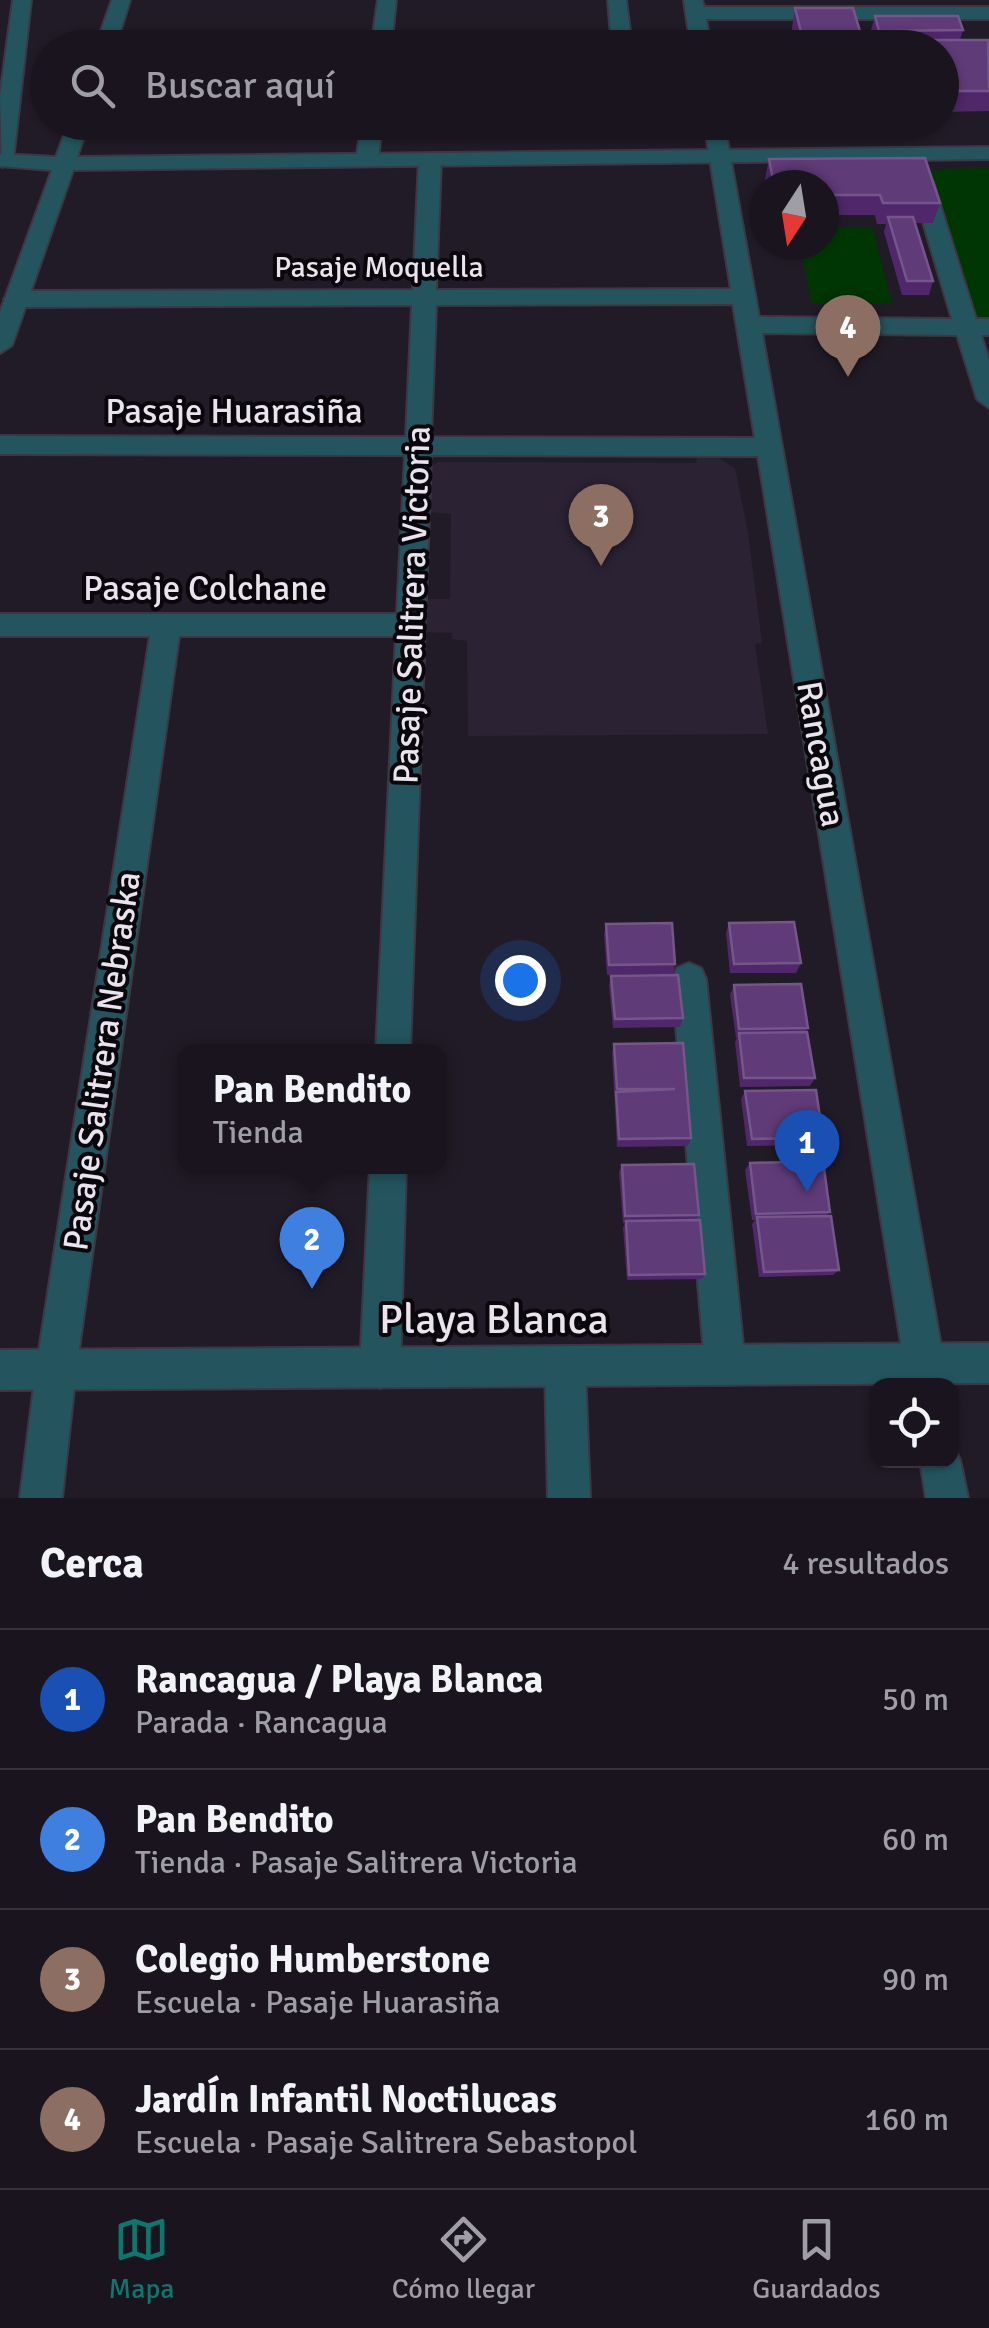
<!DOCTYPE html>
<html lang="es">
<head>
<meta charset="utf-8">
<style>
  body { margin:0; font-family:Signika,sans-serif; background:#221d26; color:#f1f3f6 }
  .controls { position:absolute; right:30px; bottom:30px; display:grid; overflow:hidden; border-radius:20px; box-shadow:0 2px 8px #0004 }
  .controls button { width:90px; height:90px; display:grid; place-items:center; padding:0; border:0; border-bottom:2px solid #37333b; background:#19141d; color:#f1f3f6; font:50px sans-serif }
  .compass { position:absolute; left:749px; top:170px; width:90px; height:90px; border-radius:50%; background:#19141d; box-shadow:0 2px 8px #0004; rotate:192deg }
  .you { position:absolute; left:520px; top:980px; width:35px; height:35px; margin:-25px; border:8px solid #fff; border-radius:50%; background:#1a73e8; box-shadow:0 0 0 15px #1a73e833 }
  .badge { display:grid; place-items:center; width:65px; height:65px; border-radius:50%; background:#0f766e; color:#fff; font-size:32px; font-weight:700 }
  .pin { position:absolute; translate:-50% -82px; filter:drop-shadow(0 2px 5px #0008) }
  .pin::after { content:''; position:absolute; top:52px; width:35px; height:30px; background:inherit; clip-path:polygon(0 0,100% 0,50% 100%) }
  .popup { position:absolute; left:177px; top:1044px; width:270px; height:130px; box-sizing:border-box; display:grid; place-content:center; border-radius:20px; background:#19141d; filter:drop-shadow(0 2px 8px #0005); font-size:32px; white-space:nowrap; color:#9f9ea4 }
  .popup b { font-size:38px; color:#f1f3f6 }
  .popup::after { content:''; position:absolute; left:50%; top:100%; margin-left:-20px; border:20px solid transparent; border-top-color:#19141d }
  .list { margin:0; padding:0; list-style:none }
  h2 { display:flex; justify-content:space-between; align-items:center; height:130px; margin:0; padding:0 40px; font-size:42px }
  h2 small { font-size:32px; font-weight:400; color:#9f9ea4 }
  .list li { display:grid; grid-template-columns:65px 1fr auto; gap:30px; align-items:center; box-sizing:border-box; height:140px; padding:0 40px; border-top:2px solid #37333b }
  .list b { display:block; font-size:38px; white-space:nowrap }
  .list p { margin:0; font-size:32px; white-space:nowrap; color:#9f9ea4 }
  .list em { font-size:32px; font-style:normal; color:#9f9ea4 }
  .icon { flex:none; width:55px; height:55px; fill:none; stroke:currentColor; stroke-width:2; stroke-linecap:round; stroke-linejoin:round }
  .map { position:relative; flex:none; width:989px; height:1498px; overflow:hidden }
  .search { position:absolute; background:#19141d; box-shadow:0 2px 8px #0004; left:30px; right:30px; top:30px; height:110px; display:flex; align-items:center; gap:25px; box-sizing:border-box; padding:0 35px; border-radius:55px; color:#9f9ea4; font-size:38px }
  .sheet { height:690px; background:#19141d }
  nav { display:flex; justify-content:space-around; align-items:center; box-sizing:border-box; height:140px; border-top:2px solid #37333b; background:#19141d; font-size:28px; color:#9f9ea4 }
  nav a { display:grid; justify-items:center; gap:5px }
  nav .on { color:#0f766e }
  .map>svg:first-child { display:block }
  .built { fill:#2b2234 }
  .green { fill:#003504 }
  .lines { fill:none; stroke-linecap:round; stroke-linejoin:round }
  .minor-casing { stroke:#3d3743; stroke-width:4 }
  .tertiary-casing { stroke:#3d3743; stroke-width:4 }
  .minor { fill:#24555f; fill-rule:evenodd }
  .tertiary { fill:#24555f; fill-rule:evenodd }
  .wall { fill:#4f276a }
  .building { fill:#5f3b78; stroke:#74568a; stroke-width:2.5 }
  .labels { text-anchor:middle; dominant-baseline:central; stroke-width:8; stroke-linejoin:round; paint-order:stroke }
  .far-street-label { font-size:30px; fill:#e8e3ec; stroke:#09070c }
  .street-label { font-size:35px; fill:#e8e3ec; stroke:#09070c }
  .near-street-label { font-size:42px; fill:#e8e3ec; stroke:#09070c }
</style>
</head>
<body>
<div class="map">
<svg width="989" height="1498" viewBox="0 0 989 1498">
  <rect width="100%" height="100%" fill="#211b27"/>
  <polygon class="built" points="712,454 735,468 748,533 762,643 755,644 768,734 468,736 467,641 452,639 452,633 419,632 421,599 450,599 451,514 427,512 430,467 438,462 696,463 697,456"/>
  <g class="green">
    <polygon points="989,168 989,322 972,315 929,173 938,169"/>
    <polygon points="824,228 873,228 892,303 811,303 800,245 824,245"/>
  </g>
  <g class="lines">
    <defs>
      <g id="minor">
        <polygon points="13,0 31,0 13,161 2,167 0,96"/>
        <polygon points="378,0 396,0 391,48 371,48"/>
        <polygon points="608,0 626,0 632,48 612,48"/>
        <polygon points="684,0 702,0 704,7 989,7 989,19 706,19 711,48 691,48"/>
        <polygon points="362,122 382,122 378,160 367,166 356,160"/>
        <path d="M704 122H724L759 317 952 319 911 182 922 176 933 182 976 319H989V335H981L989 360V408L977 399 957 335 762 333 948 1386H908L758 456 431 455 410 1052H376L396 636H179L76 1370 62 1498H20L36 1370 150 636H0V614H397L405 455 0 454V436L406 437 412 305 16 307 4 299 16 291 413 290 419 159 430 153 441 159 436 290 731 289ZM733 304 755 438 431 437 436 305Z"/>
        <polygon points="689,963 701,968 706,979 745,1365 739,1379 725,1385 711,1379 705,1365 672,979 677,968"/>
        <polygon points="370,1166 406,1166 400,1368 394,1382 380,1388 366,1382 360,1368"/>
        <polygon points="565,1347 579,1353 585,1367 590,1498 548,1498 545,1367 551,1353"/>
        <polygon points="952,1444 960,1460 968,1498 926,1498 920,1460 952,1460"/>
      </g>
      <g id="tertiary">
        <polygon points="112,0 130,0 115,48 95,48"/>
        <polygon points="69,122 89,122 77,157 989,147 989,159 73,170 12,345 0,353 0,312 52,170 0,166 0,154 56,157"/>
        <polygon points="989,1343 989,1383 0,1390 0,1350"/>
      </g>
    </defs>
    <use href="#minor" class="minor-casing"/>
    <use href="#tertiary" class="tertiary-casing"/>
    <use href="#minor" class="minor"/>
    <use href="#tertiary" class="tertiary"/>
  </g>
  <g class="wall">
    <polygon points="795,8 865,48 796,48 792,28"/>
    <polygon points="875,16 963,30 960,40 989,42 989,111 942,112 942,48 891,48 892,45 876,45 871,30"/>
    <polygon points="769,159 940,203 933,223 915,223 933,281 929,295 902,295 884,232 886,224 877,224 875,215 824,215 824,185 766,185 765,179"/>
    <polygon points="729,923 801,963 796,973 730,973 726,933"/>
    <polygon points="606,924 675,964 673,974 607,975 604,934"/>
    <polygon points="611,976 683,1018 680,1027 613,1028 609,985"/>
    <polygon points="734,985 808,1028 805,1032 815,1078 810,1086 740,1087 735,1042 737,1038 736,1038 730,995"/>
    <polygon points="614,1044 691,1138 688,1146 617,1147 612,1052"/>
    <polygon points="745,1091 823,1138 818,1145 747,1146 741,1099"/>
    <polygon points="750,1163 830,1212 826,1216 839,1270 833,1275 759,1277 752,1224 755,1220 752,1220 745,1170"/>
    <polygon points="622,1165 699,1215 696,1220 705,1274 702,1279 627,1280 623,1228 625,1223 623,1223 619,1172"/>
  </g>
  <g class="building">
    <polygon points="795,8 853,8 865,48 805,48"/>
    <polygon points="875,16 958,16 963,30 879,31"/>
    <polygon points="893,40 988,40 989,91 942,91 942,48 895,48"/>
    <polygon points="925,158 940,203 883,203 880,195 824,195 824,185 774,185 769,159"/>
    <polygon points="888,217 913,217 933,281 907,281"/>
    <polygon points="794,922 801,963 734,964 729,923"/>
    <polygon points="672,923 675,964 609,965 606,924"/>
    <polygon points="678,975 683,1018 615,1019 611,976"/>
    <polygon points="801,984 808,1028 739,1029 734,985"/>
    <polygon points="807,1032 815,1078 744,1078 739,1033"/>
    <polygon points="683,1043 691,1138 619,1139 616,1092 675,1089 617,1089 614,1044"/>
    <polygon points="816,1090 823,1138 752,1139 745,1091"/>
    <polygon points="823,1161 830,1212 756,1214 750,1163"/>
    <polygon points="694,1164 699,1215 625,1216 622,1165"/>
    <polygon points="831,1216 839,1270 764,1272 757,1217"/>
    <polygon points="700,1220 705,1274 629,1275 626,1221"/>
  </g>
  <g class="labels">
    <g class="far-street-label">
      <text x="379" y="267">Pasaje Moquella</text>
    </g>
    <g class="street-label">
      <text x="234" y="411">Pasaje Huarasiña</text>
      <text x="205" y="588">Pasaje Colchane</text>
      <text transform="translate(412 605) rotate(-88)">Pasaje Salitrera Victoria</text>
      <text transform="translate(821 754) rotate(80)">Rancagua</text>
      <text transform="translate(102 1061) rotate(-82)">Pasaje Salitrera Nebraska</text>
    </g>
    <g class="near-street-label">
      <text x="494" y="1319">Playa Blanca</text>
    </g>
  </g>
</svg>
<div class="controls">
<button><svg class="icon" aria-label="locate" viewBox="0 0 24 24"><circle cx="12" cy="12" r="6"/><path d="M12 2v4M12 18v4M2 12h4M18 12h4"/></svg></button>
</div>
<svg class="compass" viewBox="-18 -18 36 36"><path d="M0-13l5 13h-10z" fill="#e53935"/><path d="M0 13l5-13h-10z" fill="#9f9ea4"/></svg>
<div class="you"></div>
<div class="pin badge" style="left:807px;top:1192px;background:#1a4fb4">1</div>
<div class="pin badge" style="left:312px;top:1289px;background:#3f7fe0">2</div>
<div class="popup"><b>Pan Bendito</b>Tienda</div>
<div class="pin badge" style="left:601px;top:566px;background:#8d6e63">3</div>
<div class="pin badge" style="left:848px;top:377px;background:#8d6e63">4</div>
<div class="search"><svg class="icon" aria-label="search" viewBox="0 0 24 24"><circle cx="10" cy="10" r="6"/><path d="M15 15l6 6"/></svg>Buscar aquí</div>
</div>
<section class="sheet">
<h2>Cerca<small>4 resultados</small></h2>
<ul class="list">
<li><span class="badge" style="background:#1a4fb4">1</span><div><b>Rancagua / Playa Blanca</b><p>Parada · Rancagua</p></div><em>50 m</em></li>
<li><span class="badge" style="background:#3f7fe0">2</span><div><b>Pan Bendito</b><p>Tienda · Pasaje Salitrera Victoria</p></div><em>60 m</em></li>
<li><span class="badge" style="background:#8d6e63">3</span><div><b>Colegio Humberstone</b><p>Escuela · Pasaje Huarasiña</p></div><em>90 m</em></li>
<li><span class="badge" style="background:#8d6e63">4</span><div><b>JardÍn Infantil Noctilucas</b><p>Escuela · Pasaje Salitrera Sebastopol</p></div><em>160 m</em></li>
</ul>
</section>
<nav>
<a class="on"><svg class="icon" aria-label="map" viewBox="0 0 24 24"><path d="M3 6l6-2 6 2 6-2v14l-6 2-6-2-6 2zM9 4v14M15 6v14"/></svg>Mapa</a>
<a><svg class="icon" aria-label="directions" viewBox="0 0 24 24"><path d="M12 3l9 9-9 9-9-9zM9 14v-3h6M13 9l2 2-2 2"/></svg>Cómo llegar</a>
<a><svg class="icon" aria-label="saved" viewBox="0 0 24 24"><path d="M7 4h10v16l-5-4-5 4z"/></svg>Guardados</a>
</nav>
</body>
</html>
